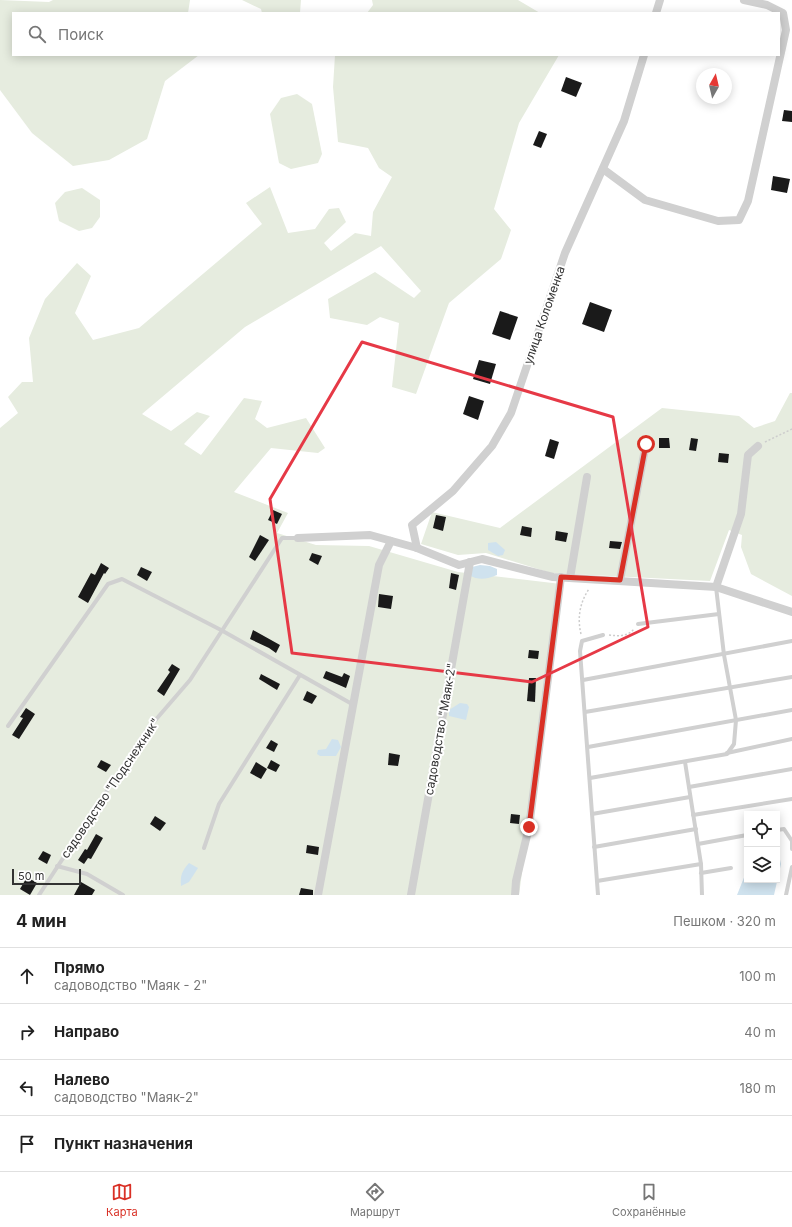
<!DOCTYPE html>
<html lang="ru">
<head>
<meta charset="utf-8">
<style>
  body { margin:0; font-family:Inter,sans-serif; background:#f2f2f2; color:#222 }
  .controls { position:absolute; right:12px; bottom:12px; display:grid; overflow:hidden; border-radius:0px; box-shadow:0 2px 10px #0003 }
  .controls button { width:36px; height:36px; display:grid; place-items:center; padding:0; border:0; border-bottom:1px solid #e0e0e0; background:#fff; color:#222; font:20px sans-serif }
  .compass { position:absolute; left:696px; top:68px; width:36px; height:36px; border-radius:50%; background:#fff; box-shadow:0 2px 10px #0003; rotate:8deg }
  .scale { position:absolute; left:12px; bottom:10px; width:69px; box-sizing:border-box; padding-left:4px; border:2px solid #333; border-top:0; font-size:11px; line-height:14px; white-space:nowrap; color:#333; -webkit-text-stroke:3px #fff; paint-order:stroke }
  .stop { position:absolute; width:12px; height:12px; margin:-9px; border:3px solid #d93025; border-radius:50%; background:#fff }
  .stop.end { background:#d93025; border-color:#fff; box-shadow:0 1px 4px #0008 }
  .list { margin:0; padding:0; list-style:none }
  h2 { display:flex; justify-content:space-between; align-items:center; height:52px; margin:0; padding:0 16px; font-size:17px }
  h2 small { font-size:13px; font-weight:400; color:#767676 }
  .list li { display:grid; grid-template-columns:26px 1fr auto; gap:12px; align-items:center; box-sizing:border-box; height:56px; padding:0 16px; border-top:1px solid #e0e0e0 }
  .list b { display:block; font-size:15px; white-space:nowrap }
  .list p { margin:0; font-size:13px; white-space:nowrap; color:#767676 }
  .list em { font-size:13px; font-style:normal; color:#767676 }
  .icon { flex:none; width:22px; height:22px; fill:none; stroke:currentColor; stroke-width:2; stroke-linecap:round; stroke-linejoin:round }
  .map { position:relative; flex:none; width:792px; height:895px; overflow:hidden }
  .search { position:absolute; background:#fff; box-shadow:0 2px 10px #0003; left:12px; right:12px; top:12px; height:44px; display:flex; align-items:center; gap:10px; box-sizing:border-box; padding:0 14px; border-radius:0px; color:#767676; font-size:15px }
  .sheet { height:276px; background:#fff }
  nav { display:flex; justify-content:space-around; align-items:center; box-sizing:border-box; height:56px; border-top:1px solid #e0e0e0; background:#fff; font-size:11px; color:#767676 }
  nav a { display:grid; justify-items:center; gap:2px }
  nav .on { color:#d93025 }
  .map>svg:first-child { display:block }
  .green { fill:#e6ecdf }
  .water { fill:#cfe2ee }
  .building { fill:#1a1a1a }
  .lines { fill:none; stroke-linecap:round; stroke-linejoin:round }
  .path { stroke:#cdcdcd; stroke-width:1.5; stroke-dasharray:2 2; stroke-linecap:butt }
  .lane { stroke:#d0d0d0; stroke-width:4 }
  .street { stroke:#d0d0d0; stroke-width:8 }
  .route { stroke:#d93025; stroke-width:5 }
  .marked { fill:none; stroke:#e63946; stroke-width:3; stroke-linejoin:round }
  .labels { text-anchor:middle; dominant-baseline:central; stroke-width:4; stroke-linejoin:round; paint-order:stroke }
  .street-label { font-size:12px; fill:#333; stroke:#fff }
</style>
</head>
<body>
<div class="map">
<svg width="792" height="895" viewBox="0 0 792 895">
  <rect width="100%" height="100%" fill="#fff"/>
  <g class="green">
    <polygon points="0,0 49,2 53,0 190,0 188,13 13,13 13,55 199,55 165,81 147,139 109,160 73,166 32,133 0,90"/>
    <polygon points="242,0 301,0 300,13 262,13 261,9"/>
    <polygon points="372,0 518,0 540,13 367,13 373,5"/>
    <polygon points="335,55 559,55 519,123 494,209 511,230 501,259 449,303 416,394 392,387 399,323 380,317 367,325 330,318 328,299 375,272 414,298 421,291 381,246 245,327 142,414 171,431 197,412 210,416 184,444 201,455 244,398 262,401 255,419 267,428 306,418 325,448 318,453 271,448 234,492 288,513 277,533 316,545 369,546 458,572 561,584 519,895 0,895 0,428 18,413 8,397 22,382 33,382 29,338 45,299 77,263 91,276 75,313 93,340 139,328 262,224 246,203 270,187 288,233 315,229 329,209 339,208 346,222 324,243 331,251 355,233 371,236 373,212 392,177 379,168 368,148 338,142 333,87"/>
    <polygon points="297,94 312,104 322,154 318,163 291,169 279,163 270,114 281,98"/>
    <polygon points="82,188 100,200 100,217 92,228 79,231 59,221 55,203 65,192"/>
    <polygon points="790,393 792,393 792,596 751,574 741,547 742,535 729,530 710,581 551,573 486,553 458,555 421,544 432,512 500,528 662,408 739,416 754,428 775,421"/>
  </g>
  <g class="water">
    <polygon points="496,542 505,550 503,555 498,556 488,550 488,543"/>
    <path d="M480 565 490 566 497 569V575C487 579 479 581 469 575L472 567Z"/>
    <polygon points="460,703 467,704 469,707 466,720 449,716 449,710"/>
    <polygon points="332,739 338,740 341,747 336,756 320,756 317,754 318,750 326,749"/>
    <polygon points="777,855 779,855 781,864 774,895 737,895 747,870 747,880 777,880"/>
    <path d="M189 863 198 868 189 882 181 886C180 875 182 871 189 863Z"/>
  </g>
  <g class="building">
    <polygon points="566,77 582,83 576,97 561,91"/>
    <polygon points="784,110 792,111 792,122 782,121"/>
    <polygon points="539,131 547,134 541,148 533,145"/>
    <polygon points="773,176 790,179 787,193 771,190"/>
    <polygon points="590,302 612,310 604,332 582,324"/>
    <polygon points="500,311 518,317 510,340 492,334"/>
    <polygon points="479,360 496,364 490,384 473,379"/>
    <polygon points="469,396 484,401 478,420 463,414"/>
    <polygon points="659,438 669,438 670,448 659,448"/>
    <polygon points="691,438 698,439 696,451 689,450"/>
    <polygon points="550,439 559,442 554,459 545,456"/>
    <polygon points="719,453 729,454 728,463 718,462"/>
    <polygon points="273,510 282,514 277,524 268,520"/>
    <polygon points="436,515 446,517 443,531 433,528"/>
    <polygon points="522,526 532,528 531,537 520,535"/>
    <polygon points="556,531 568,533 566,542 555,540"/>
    <polygon points="260,535 269,540 255,561 249,557"/>
    <polygon points="610,541 622,542 620,549 609,548"/>
    <polygon points="312,553 322,556 318,565 309,560"/>
    <polygon points="101,563 109,568 105,574 104,573 88,603 78,597 91,573 95,575"/>
    <polygon points="141,567 152,572 147,581 137,575"/>
    <polygon points="451,573 459,575 456,590 449,588"/>
    <polygon points="379,594 393,596 391,609 378,607"/>
    <polygon points="253,630 280,645 276,653 269,648 250,639"/>
    <polygon points="529,650 539,651 538,659 528,658"/>
    <polygon points="172,664 180,669 164,696 157,691 170,672 168,670"/>
    <polygon points="326,671 342,677 344,673 350,676 346,688 323,678"/>
    <polygon points="261,674 280,684 277,690 259,679"/>
    <polygon points="529,678 536,678 535,702 527,701"/>
    <polygon points="307,691 317,696 312,704 303,700"/>
    <polygon points="26,708 35,714 19,739 12,735 23,718 20,717"/>
    <polygon points="271,740 278,744 274,752 266,748"/>
    <polygon points="389,753 400,755 398,766 388,765"/>
    <polygon points="101,760 111,765 106,772 97,767"/>
    <polygon points="271,760 280,765 276,772 267,768"/>
    <polygon points="256,762 267,769 261,779 250,773"/>
    <polygon points="511,814 520,815 519,824 510,823"/>
    <polygon points="155,816 166,823 160,831 150,824"/>
    <polygon points="96,834 103,838 91,859 88,858 84,864 78,860 85,849 87,850"/>
    <polygon points="307,845 319,847 318,855 306,853"/>
    <polygon points="43,851 51,855 47,864 38,859"/>
    <polygon points="27,877 37,883 30,895 20,889"/>
    <polygon points="81,882 95,890 92,895 74,895"/>
    <polygon points="301,888 313,890 313,895 299,895"/>
  </g>
  <g class="lines">
    <g class="path">
      <polyline points="765,442 792,429"/>
      <path d="M581 634C577 618 580 602 589 589"/>
      <path d="M609 635C619 636 627 637 634 629"/>
    </g>
    <g class="lane">
      <polyline points="638,624 719,614"/>
      <polyline points="583,680 792,641"/>
      <polyline points="585,712 792,677"/>
      <polyline points="8,726 108,584 122,579 221,630 352,704"/>
      <polyline points="588,747 792,710"/>
      <polyline points="727,753 792,739"/>
      <polyline points="685,762 701,864 702,895"/>
      <polyline points="590,778 727,754 734,744 736,720 724,655 716,587"/>
      <polyline points="689,787 792,769"/>
      <polyline points="592,814 690,797"/>
      <polyline points="693,815 792,799"/>
      <polyline points="777,830 784,829 792,841 792,849"/>
      <polyline points="698,844 747,835"/>
      <polyline points="594,847 696,829"/>
      <polyline points="204,848 219,804 300,675"/>
      <polyline points="57,866 87,874 123,895"/>
      <polyline points="701,873 731,868"/>
      <polyline points="597,881 701,864"/>
      <polyline points="39,895 146,731 190,680 282,538 298,538"/>
      <polyline points="598,895 580,651 582,641 603,635"/>
      <polyline points="786,895 792,867"/>
    </g>
    <g class="street">
      <polyline points="656,13 660,0"/>
      <polyline points="603,169 645,200 718,221 739,220 748,201 786,30 783,13 767,5 744,0"/>
      <polyline points="298,538 370,535 417,548 459,565 482,559 553,577 716,587 792,612"/>
      <polyline points="417,548 412,525 453,491 492,446 511,413 565,253 624,121 644,55"/>
      <polyline points="570,578 587,477"/>
      <polyline points="620,580 646,444"/>
      <polyline points="716,587 741,514 748,455 758,446"/>
      <polyline points="318,895 379,565 391,541"/>
      <polyline points="411,895 470,562"/>
      <polyline points="515,895 516,881 529,827 561,577"/>
    </g>
  </g>
  <g class="lines">
    <polyline class="route" points="529,827 561,577 620,580 646,444"/>
  </g>
  <path class="marked" d="M362 342 613 417 648 627 532 682 292 653 270 499Z"/>
  <g class="labels">
    <g class="street-label">
      <text transform="translate(544 315) rotate(-71)">улица Коломенка</text>
      <text transform="translate(440 729) rotate(-80)">садоводство "Маяк-2"</text>
      <text transform="translate(110 788) rotate(-56)">садоводство "Подснежник"</text>
    </g>
  </g>
</svg>
<div class="controls">
<button><svg class="icon" aria-label="locate" viewBox="0 0 24 24"><circle cx="12" cy="12" r="6"/><path d="M12 2v4M12 18v4M2 12h4M18 12h4"/></svg></button>
<button><svg class="icon" aria-label="layers" viewBox="0 0 24 24"><path d="M12 4l9 5-9 5-9-5zM3 14l9 5 9-5"/></svg></button>
</div>
<svg class="compass" viewBox="-18 -18 36 36"><path d="M0-13l5 13h-10z" fill="#e53935"/><path d="M0 13l5-13h-10z" fill="#767676"/></svg>
<div class="scale">50 m</div>
<div class="stop" style="left:646px;top:444px"></div>
<div class="stop end" style="left:529px;top:827px"></div>
<div class="search"><svg class="icon" aria-label="search" viewBox="0 0 24 24"><circle cx="10" cy="10" r="6"/><path d="M15 15l6 6"/></svg>Поиск</div>
</div>
<section class="sheet">
<h2>4 мин<small>Пешком · 320 m</small></h2>
<ul class="list">
<li><svg class="icon" aria-label="ahead" viewBox="0 0 24 24"><path d="M12 20V5M6 11l6-6 6 6"/></svg><div><b>Прямо</b><p>садоводство &quot;Маяк - 2&quot;</p></div><em>100 m</em></li>
<li><svg class="icon" aria-label="right" viewBox="0 0 24 24"><path d="M7 20v-9h11M14 6l5 5-5 5"/></svg><div><b>Направо</b></div><em>40 m</em></li>
<li><svg class="icon" aria-label="left" viewBox="0 0 24 24"><path d="M17 20v-9H6M10 6l-5 5 5 5"/></svg><div><b>Налево</b><p>садоводство &quot;Маяк-2&quot;</p></div><em>180 m</em></li>
<li><svg class="icon" aria-label="arrive" viewBox="0 0 24 24"><path d="M6 21V4h12l-3 4 3 4H6"/></svg><div><b>Пункт назначения</b></div></li>
</ul>
</section>
<nav>
<a class="on"><svg class="icon" aria-label="map" viewBox="0 0 24 24"><path d="M3 6l6-2 6 2 6-2v14l-6 2-6-2-6 2zM9 4v14M15 6v14"/></svg>Карта</a>
<a><svg class="icon" aria-label="directions" viewBox="0 0 24 24"><path d="M12 3l9 9-9 9-9-9zM9 14v-3h6M13 9l2 2-2 2"/></svg>Маршрут</a>
<a><svg class="icon" aria-label="saved" viewBox="0 0 24 24"><path d="M7 4h10v16l-5-4-5 4z"/></svg>Сохранённые</a>
</nav>
</body>
</html>
